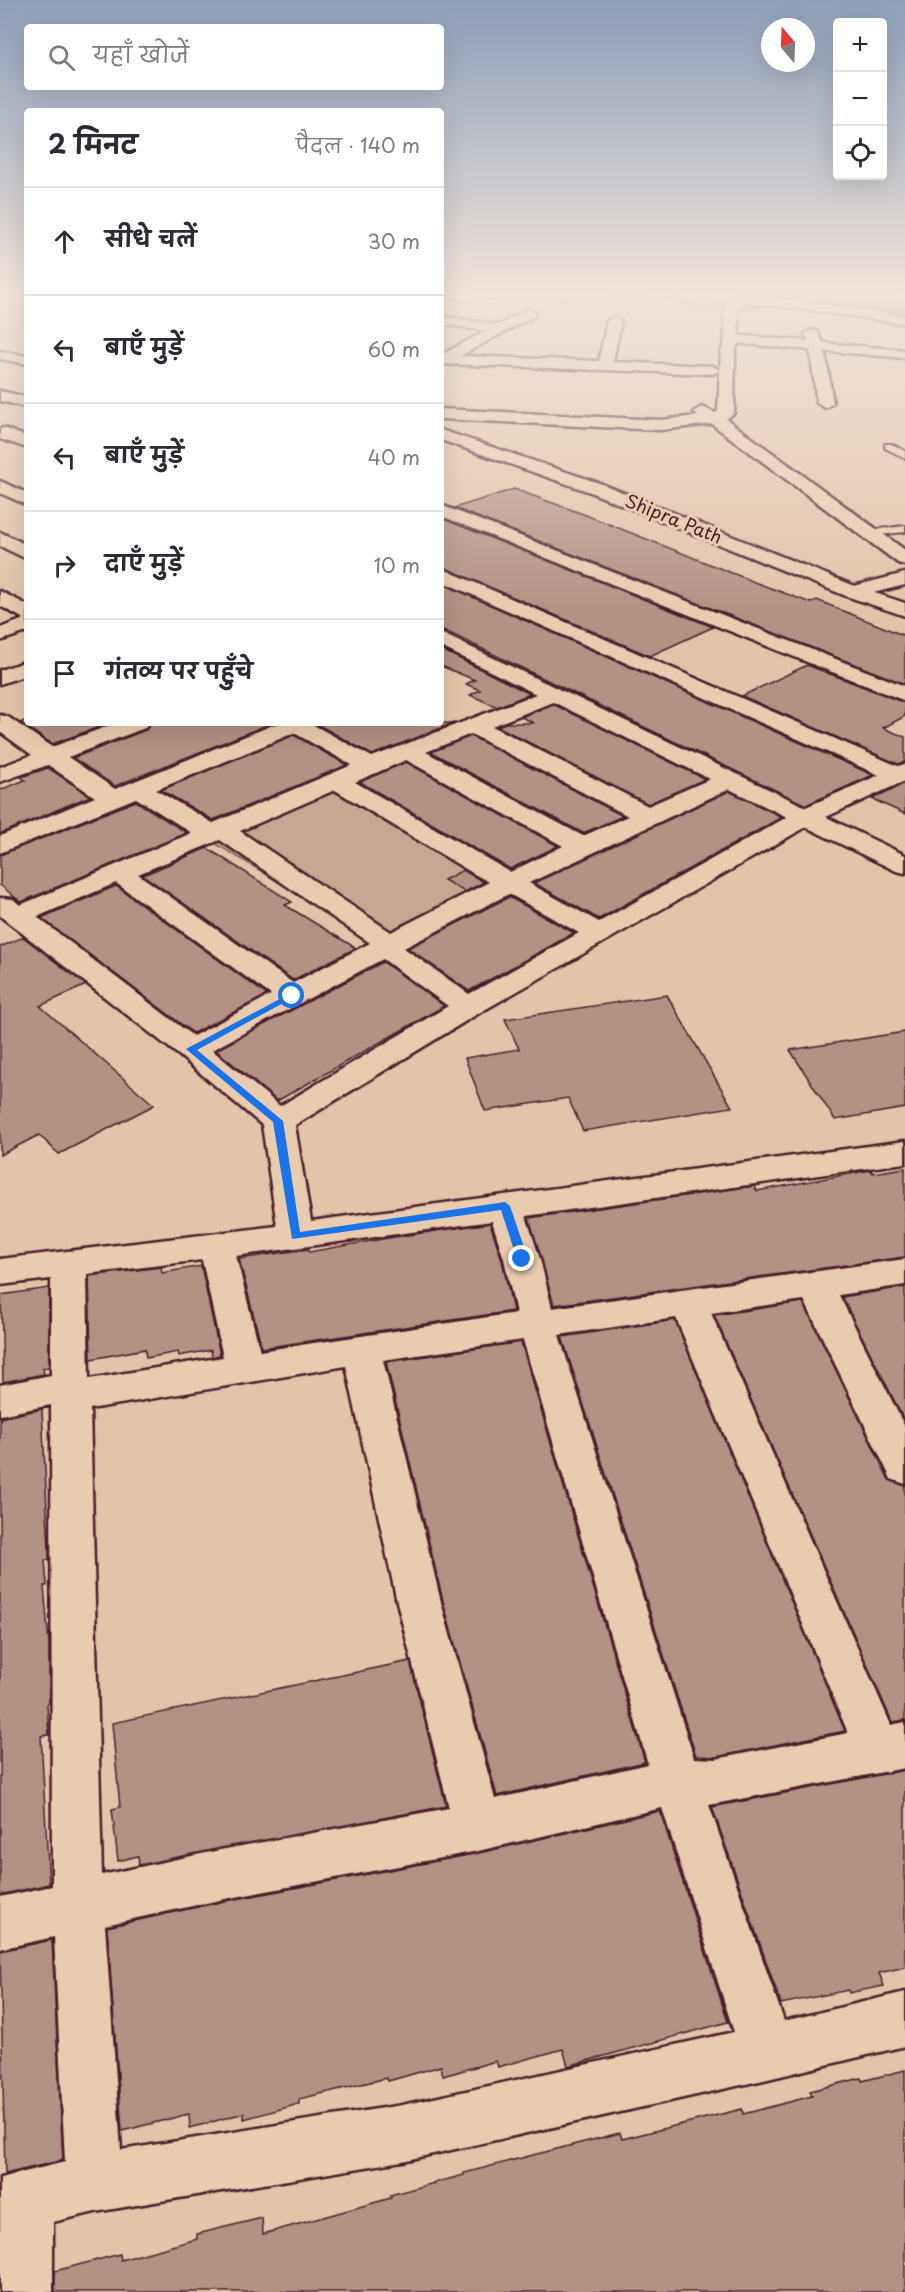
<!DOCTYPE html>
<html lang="hi">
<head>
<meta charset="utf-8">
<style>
  body { margin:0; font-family:"Playpen Sans","Playpen Sans Deva",sans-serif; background:#f2f2f3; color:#2b2b33 }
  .controls { position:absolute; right:18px; top:18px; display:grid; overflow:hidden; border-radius:6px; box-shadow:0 6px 24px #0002 }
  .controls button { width:54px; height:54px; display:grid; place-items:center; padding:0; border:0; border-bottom:2px solid #e1e1e2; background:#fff; color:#2b2b33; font:30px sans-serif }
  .compass { position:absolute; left:761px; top:18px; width:54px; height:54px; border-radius:50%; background:#fff; box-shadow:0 6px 24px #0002; rotate:341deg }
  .stop { position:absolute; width:18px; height:18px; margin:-14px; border:4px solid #1a73e8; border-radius:50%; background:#fff }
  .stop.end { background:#1a73e8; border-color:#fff; box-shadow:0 2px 6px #0008 }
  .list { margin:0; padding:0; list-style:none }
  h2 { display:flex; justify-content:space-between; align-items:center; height:78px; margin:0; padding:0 24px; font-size:26px }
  h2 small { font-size:20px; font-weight:400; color:#7c7c81 }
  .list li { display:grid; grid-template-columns:39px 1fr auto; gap:18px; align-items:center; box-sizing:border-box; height:108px; padding:0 24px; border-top:2px solid #e1e1e2 }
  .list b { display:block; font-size:22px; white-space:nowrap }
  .list em { font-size:20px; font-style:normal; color:#7c7c81 }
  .icon { flex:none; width:33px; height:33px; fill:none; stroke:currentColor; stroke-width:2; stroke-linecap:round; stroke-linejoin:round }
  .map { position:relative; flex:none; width:905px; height:2292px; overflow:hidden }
  .search { position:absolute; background:#fff; box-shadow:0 6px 24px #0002; left:24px; top:24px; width:420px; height:66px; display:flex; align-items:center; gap:15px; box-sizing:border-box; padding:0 21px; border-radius:6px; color:#7c7c81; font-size:22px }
  .panel { position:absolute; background:#fff; box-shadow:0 6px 24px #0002; left:24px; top:108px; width:420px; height:618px; border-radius:6px }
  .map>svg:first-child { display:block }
  .green { fill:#c7a692; stroke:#88625e; stroke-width:1.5 }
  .water { fill:#a27e74; stroke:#7f5857; stroke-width:1.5 }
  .building { fill:#b39183; stroke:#4a1f2b; stroke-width:1.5 }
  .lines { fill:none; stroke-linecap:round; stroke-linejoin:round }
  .service-casing { stroke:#4a1f2b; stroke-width:4 }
  .minor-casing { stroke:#4a1f2b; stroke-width:5 }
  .tertiary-casing { stroke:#4a1f2b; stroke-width:5 }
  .secondary-casing { stroke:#4a1f2b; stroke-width:5 }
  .service { fill:#e9cbaf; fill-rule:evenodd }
  .minor { fill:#e9cbaf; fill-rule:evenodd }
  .tertiary { fill:#e9cbaf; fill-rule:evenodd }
  .secondary { fill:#e9cbaf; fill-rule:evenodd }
  .tertiary-bridge-casing { stroke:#4a1f2b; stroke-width:16; stroke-linecap:butt }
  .tertiary-bridge { stroke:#e9cbaf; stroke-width:14 }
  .route { fill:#1a73e8 }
  .labels { text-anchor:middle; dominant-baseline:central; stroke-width:6; stroke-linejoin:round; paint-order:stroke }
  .far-street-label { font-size:18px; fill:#4a1f2b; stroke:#e9cbaf }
</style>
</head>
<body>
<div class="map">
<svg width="905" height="2292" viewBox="0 0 905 2292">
  <rect width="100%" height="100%" fill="#e3c4aa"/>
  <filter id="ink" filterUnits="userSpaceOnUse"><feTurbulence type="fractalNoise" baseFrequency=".0167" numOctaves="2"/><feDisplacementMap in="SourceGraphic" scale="12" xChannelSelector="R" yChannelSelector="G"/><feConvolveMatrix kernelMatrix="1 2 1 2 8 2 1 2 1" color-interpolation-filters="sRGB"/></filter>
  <g filter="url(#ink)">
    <polygon class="green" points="346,776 515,879 383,946 205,837"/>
    <polygon class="water" points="441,291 859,291 905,298 905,315 790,300 748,310 700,310 651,292"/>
    <g class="building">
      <polygon points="514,489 586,515 757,583 811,603 817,600 905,636 905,684 454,508"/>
      <polygon points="441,518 713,627 650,656 441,566"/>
      <polygon points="441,583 873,775 806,805 441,629"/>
      <polygon points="444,651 530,694 497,707 470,695 480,690 466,684 475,680 441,666 441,652"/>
      <polygon points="807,665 905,703 905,716 883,728 905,737 905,762 898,764 742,696"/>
      <polygon points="553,704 705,779 648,804 497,726 506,723 534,723 521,717"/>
      <polygon points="27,720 27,723 110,723 52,744 20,723"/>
      <polygon points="151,723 272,723 115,786 73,758 146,730"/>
      <polygon points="315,723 454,723 372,755"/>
      <polygon points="294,735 347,765 213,820 161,790"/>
      <polygon points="471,736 623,816 583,833 431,752"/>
      <polygon points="406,762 558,846 510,869 360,782"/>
      <polygon points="48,768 90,796 0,834 0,790 25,780 21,777"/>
      <polygon points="905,783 905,814 872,799"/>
      <polygon points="729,791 782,817 599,919 534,883"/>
      <polygon points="136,801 187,833 21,902 0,885 0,855"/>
      <polygon points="207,848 292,902 285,905 356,948 293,980 143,875"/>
      <polygon points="463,870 473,876 484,882 465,892 444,880"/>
      <polygon points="116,886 267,995 193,1033 41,918"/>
      <polygon points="509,897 574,933 469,991 408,948"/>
      <polygon points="23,937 86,985 40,1006 154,1105 59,1154 39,1135 0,1155 0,947"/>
      <polygon points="383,962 444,1006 277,1101 216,1050"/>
      <polygon points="667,995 732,1107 583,1131 568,1098 485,1111 465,1058 519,1049 505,1019"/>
      <polygon points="905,1032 905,1108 835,1120 790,1050"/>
      <polygon points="905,1168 905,1257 554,1305 529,1218 754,1186 757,1191 871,1170 873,1173"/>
      <polygon points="490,1223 502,1260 513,1311 262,1348 239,1259 308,1249 309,1252 388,1238"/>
      <polygon points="201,1266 220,1355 212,1357 211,1350 179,1356 178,1352 146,1358 145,1349 91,1359 89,1276 161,1267 162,1273"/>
      <polygon points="905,1287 905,1422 842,1297"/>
      <polygon points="49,1288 49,1367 43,1368 44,1374 3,1382 1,1295"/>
      <polygon points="803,1302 889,1480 905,1486 905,1720 892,1722 714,1315"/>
      <polygon points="675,1320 845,1731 716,1757 696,1756 562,1337"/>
      <polygon points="521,1342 645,1762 497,1796 443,1601 386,1362"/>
      <polygon points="42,1409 49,1550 49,1560 45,1560 47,1586 44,1586 49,1643 49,1703 47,1704 49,1735 41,1736 49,1884 0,1895 0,1418"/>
      <polygon points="410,1661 446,1806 139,1865 138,1856 118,1861 112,1809 120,1807 112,1723"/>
      <polygon points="905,1770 905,1967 879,1973 884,1986 849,1993 848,1990 781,2004 712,1807"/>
      <polygon points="660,1811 728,2022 568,2066 563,2049 498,2067 496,2061 443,2076 441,2066 388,2081 387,2078 299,2099 299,2104 244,2119 244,2113 190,2128 189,2114 122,2131 107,1927 220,1902 479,1853"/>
      <polygon points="52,1940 63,2160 5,2174 0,1951"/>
      <polygon points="905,2070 905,2292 55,2292 55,2271 120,2254 121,2260 197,2239 197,2234 262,2218 263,2234 391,2198 390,2195 464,2175 464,2173 537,2154 620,2133 622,2139 742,2109 743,2114 812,2096 810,2091 861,2078 862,2081"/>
    </g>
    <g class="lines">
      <defs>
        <g id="service">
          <polygon points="14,291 27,291 27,293 0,298 0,294"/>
          <polygon points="885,444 891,444 905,451 905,458 885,448"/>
          <polygon points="905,526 905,532 870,536 865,533 870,530"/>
        </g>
        <g id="minor">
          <path d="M441 291H698L794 300 905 316V324C831 313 757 301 683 298 602 294 522 300 441 299Z"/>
          <polygon points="529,309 536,313 534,316 460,356 599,361 607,321 614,317 621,321 613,362 713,366 720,370 713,374 441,364 441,355 486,331 441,324 441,316 498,325"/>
          <polygon points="812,330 817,331 823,343 905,350 905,358 825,351 833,403 825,408 817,403 810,350 732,343 725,339 732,335 808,341 805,334"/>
          <polygon points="0,391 27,397 27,407 0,401"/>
          <polygon points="4,428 27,437 27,448 0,439 0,429"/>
          <polygon points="0,481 27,493 27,505 0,493"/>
          <polygon points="441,505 905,686 905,701 441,516"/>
          <polygon points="0,532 27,545 27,559 0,546"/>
          <path d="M441 568 898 766 905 764V781L826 817 905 855V873L896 871 806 827 479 1013 295 1125 311 1221 905 1141V1163L526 1216 540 1259 552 1308 905 1259V1285L839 1295 905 1427V1484L891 1479 804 1300 711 1313 891 1725 905 1722V1768L709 1805 784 2021 905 1992V2046L768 2079 402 2161 95 2212 53 2222V2292H0V2178L65 2162 54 1937 0 1949V1897L52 1886 51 1405 0 1415V1385L51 1375V1279L0 1285V1259L277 1226 262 1125 180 1056 0 916V898L13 899 20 905 192 833 136 798 0 853V836L95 797 48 765 0 782V767L32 755 0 732V715L8 717 52 747 116 723H149L145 728 68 757 115 789 278 723H310L372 757 536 694 441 647V633L806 807 879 775 441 581ZM553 702 710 779 648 806 492 726ZM294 733 352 765 213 823 156 790ZM471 734 628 816 583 836 426 752ZM406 760 563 846 510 872 355 782ZM729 789 787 817 599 922 529 883ZM335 790 474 874 489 882 391 932 240 831ZM220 840 370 943 293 983 138 874ZM116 883 271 995 193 1036 37 917ZM509 894 579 933 469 994 404 948ZM383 959 448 1006 280 1106 212 1050ZM492 1221 504 1259 516 1313 260 1351 236 1256ZM202 1260 223 1357 89 1379 87 1274ZM676 1318 848 1733 716 1759 694 1758 559 1335ZM523 1340 648 1764 495 1799 441 1602 383 1360ZM346 1366 397 1602 449 1808 220 1850 102 1875 90 1409ZM662 1808 734 2032 402 2105 121 2150 105 1925 220 1900 478 1851Z"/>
          <polygon points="0,591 27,605 27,632 0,641 0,628 24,619 0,606"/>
          <polygon points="27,661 27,675 0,684 0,670"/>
        </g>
        <g id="tertiary">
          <polygon points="731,314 738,318 739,339 735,353 734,413 726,419 905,550 905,565 898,563 712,424 660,430 441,419 441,409 660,420 698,416 694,412 702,407 715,413 718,411 721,353 725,339 724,318"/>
          <polygon points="0,351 27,356 27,364 0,359"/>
          <polygon points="441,430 602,484 860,588 905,603 905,616 846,596 590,492 441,440"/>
        </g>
        <polygon id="secondary" points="905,573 905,585 853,598 846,596 843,592 846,588"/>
      </defs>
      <use href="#service" class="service-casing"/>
      <use href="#minor" class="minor-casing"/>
      <use href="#tertiary" class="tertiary-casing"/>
      <use href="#secondary" class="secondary-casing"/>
      <use href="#service" class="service"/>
      <use href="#minor" class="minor"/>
      <use href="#tertiary" class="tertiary"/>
      <use href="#secondary" class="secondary"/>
      <defs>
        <polyline id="tertiary-bridge" points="731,318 732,291"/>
      </defs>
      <use href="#tertiary-bridge" class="tertiary-bridge-casing"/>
      <use href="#tertiary-bridge" class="tertiary-bridge"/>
    </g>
  </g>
  <linearGradient id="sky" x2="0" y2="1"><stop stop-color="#8c9eba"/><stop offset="0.48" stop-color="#f2e4d9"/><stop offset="1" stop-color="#f2e4d9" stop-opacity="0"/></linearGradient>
  <rect width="905" height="612" fill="url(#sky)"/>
  <polygon class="route" points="289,994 296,996 197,1050 283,1121 300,1232 505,1202 510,1206 528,1259 526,1261 522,1262 517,1259 501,1210 292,1239 273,1122 186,1049"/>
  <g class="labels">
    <g class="far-street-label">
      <text transform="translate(674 518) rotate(22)">Shipra Path</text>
    </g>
  </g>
</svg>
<div class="controls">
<button>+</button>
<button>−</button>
<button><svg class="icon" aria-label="locate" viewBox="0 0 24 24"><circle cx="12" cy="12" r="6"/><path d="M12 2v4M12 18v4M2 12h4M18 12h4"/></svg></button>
</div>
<svg class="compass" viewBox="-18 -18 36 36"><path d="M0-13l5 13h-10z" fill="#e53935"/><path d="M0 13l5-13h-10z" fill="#7c7c81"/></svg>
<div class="stop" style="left:292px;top:996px"></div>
<div class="stop end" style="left:522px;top:1259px"></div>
<div class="search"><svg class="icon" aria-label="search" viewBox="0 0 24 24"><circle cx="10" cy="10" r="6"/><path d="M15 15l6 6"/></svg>यहाँ खोजें</div>
<section class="panel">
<h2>2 मिनट<small>पैदल · 140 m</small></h2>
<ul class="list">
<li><svg class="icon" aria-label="ahead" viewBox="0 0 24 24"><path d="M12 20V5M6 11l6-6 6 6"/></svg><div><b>सीधे चलें</b></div><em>30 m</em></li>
<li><svg class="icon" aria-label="left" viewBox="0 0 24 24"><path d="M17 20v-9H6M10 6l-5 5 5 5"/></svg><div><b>बाएँ मुड़ें</b></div><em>60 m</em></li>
<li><svg class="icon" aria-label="left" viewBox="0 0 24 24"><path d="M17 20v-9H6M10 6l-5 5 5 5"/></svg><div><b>बाएँ मुड़ें</b></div><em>40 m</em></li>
<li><svg class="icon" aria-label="right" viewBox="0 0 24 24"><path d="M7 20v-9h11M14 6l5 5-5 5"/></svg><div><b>दाएँ मुड़ें</b></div><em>10 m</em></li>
<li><svg class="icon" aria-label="arrive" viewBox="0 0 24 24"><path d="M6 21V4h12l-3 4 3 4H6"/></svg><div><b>गंतव्य पर पहुँचे</b></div></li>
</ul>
</section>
</div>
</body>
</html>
